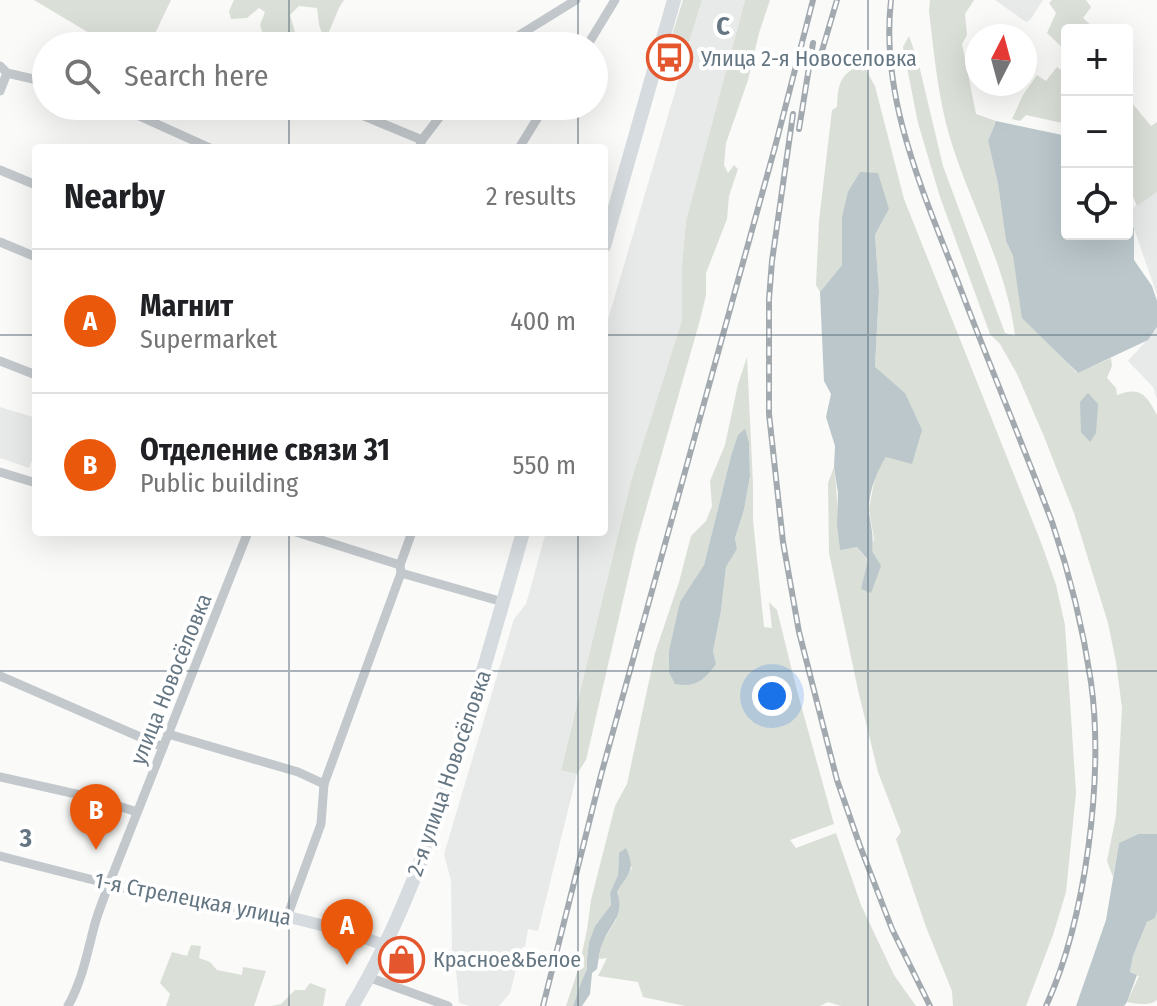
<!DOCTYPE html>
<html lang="en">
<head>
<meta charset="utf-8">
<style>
  body { margin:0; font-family:"Fira Sans Condensed",sans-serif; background:#f2f2f2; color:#202124 }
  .controls { position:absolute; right:24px; top:24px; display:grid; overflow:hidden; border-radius:8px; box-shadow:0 8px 32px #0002 }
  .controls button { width:72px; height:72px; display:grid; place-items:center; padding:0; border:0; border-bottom:2px solid #e0e0e0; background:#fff; color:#202124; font:40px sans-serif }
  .compass { position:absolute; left:965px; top:24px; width:72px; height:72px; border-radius:50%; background:#fff; box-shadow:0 8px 32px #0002; rotate:6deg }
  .you { position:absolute; left:772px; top:696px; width:28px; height:28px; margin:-20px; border:6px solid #fff; border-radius:50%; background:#1a73e8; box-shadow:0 0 0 12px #1a73e833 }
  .badge { display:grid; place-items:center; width:52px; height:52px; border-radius:50%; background:#ea580c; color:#fff; font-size:26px; font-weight:700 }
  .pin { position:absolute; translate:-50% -66px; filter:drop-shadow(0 2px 4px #0008) }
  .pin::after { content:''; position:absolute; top:42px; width:28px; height:24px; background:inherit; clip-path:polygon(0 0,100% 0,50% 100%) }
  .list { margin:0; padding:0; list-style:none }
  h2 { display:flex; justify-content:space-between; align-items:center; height:104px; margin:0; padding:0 32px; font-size:34px }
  h2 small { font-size:26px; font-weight:400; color:#757577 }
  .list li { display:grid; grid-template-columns:52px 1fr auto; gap:24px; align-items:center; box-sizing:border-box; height:144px; padding:0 32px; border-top:2px solid #e0e0e0 }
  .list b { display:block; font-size:30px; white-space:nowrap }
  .list p { margin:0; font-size:26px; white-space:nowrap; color:#757577 }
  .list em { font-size:26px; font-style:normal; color:#757577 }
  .icon { flex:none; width:44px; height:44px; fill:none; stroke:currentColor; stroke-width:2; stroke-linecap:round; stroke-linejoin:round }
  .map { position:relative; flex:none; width:1157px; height:1006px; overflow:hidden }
  .search { position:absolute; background:#fff; box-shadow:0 8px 32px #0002; left:32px; top:32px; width:576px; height:88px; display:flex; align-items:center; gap:20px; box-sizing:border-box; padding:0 28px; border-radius:44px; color:#757577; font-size:30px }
  .panel { position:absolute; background:#fff; box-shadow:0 8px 32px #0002; left:32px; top:144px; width:576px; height:392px; border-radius:8px }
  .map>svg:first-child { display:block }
  .built { fill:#e8e9e9 }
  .green { fill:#dadfd7; fill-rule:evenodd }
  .water { fill:#bbc7cb }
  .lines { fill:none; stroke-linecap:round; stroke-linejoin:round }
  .street { stroke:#c3c8cc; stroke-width:9 }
  .secondary { stroke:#d6dbdf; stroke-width:12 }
  .primary { stroke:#d6dbdf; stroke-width:14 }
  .rail-casing { stroke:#a2aab0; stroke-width:6 }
  .rail { stroke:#fff; stroke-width:3; stroke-dasharray:9; stroke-linecap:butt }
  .grid { fill:none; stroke:#657683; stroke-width:2; stroke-opacity:0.55 }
  .labels { text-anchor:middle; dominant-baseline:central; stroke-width:8; stroke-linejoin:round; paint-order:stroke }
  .poi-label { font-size:22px; fill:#657683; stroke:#fff; text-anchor:start }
  .street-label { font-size:22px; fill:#657683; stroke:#fff }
  .grid-label { font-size:26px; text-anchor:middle; font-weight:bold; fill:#657683; stroke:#fff; stroke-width:8; stroke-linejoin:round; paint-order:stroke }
</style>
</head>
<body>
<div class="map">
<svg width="1157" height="1006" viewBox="0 0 1157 1006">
  <rect width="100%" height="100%" fill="#fafaf8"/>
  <g class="built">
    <polygon points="702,0 745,0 686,221 682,265 682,320 631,481 561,769 577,774 538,931 528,929 525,947 522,947 510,993 499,1006 469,1006 459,1003 455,958 452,955 451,881 444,854 514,619 526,604 546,532 604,532 604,333"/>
    <polygon points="995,0 1043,0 1030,20 1026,22"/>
    <polygon points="1157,192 1157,295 1128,211"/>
    <polygon points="1157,319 1157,399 1153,387 1128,361 1156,330"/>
    <polygon points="0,407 36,418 36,450 29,468 0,458"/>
  </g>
  <g class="green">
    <polygon points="34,0 171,0 149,46 111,46"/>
    <polygon points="234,0 344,0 339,8 325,41 319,25 317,8 299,6 290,15 295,32 290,38 263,34 260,25 265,12 259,8 247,18 231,19 229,11"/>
    <polygon points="683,0 702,0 686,53 668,48"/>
    <polygon points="745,0 770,0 759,33 748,80 726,143 724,165 728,173 734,165 738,169 729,196 727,219 706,273 706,295 700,320 636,544 586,760 577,774 561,770 631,481 682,320 682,265 686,221"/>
    <path d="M930 0H974L965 14 967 35 962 44 976 114 996 121 988 141 998 184 1006 241 1013 256 1016 275 1055 349 1077 373 1111 358 1112 366 1107 378 1116 388 1117 395C1141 386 1146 395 1157 415V834H1138L1119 843 1113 877 1107 861 1116 816 1122 708 1116 662 1108 623 1074 513 1043 434 1017 374 1000 344 990 334 940 197 918 123 903 47 909 36 918 61 943 166 1005 333 1015 336C1007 267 970 204 950 138 938 97 934 54 929 11Z"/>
    <polygon points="1052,0 1086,0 1091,7 1083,18 1096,30 1067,30 1067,52 1047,33 1056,13 1049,3"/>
    <polygon points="1067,62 1067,124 1026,115 1020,121 1012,119 1023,95 1037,75 1046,81 1057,67 1061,70"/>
    <path d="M854 68 866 70 875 86 904 199 1042 545 1056 585 1065 625 1076 793 1066 892 1053 935 1026 1006H953L952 991 926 927 896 839 901 832 878 772 858 690 829 553 828 483 834 467C838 495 837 522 840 549L857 547 868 561 861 589 874 539 869 509 876 472 886 457 905 393 875 368 879 291 875 235 889 209 842 217V265L820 292 816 285 819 221 832 110 837 107C838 89 838 78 854 68Z"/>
    <polygon points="1127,97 1151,126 1157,122 1157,192 1137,206 1127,182"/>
    <path d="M747 357 753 485V520L764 627 772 628 769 602 777 610 796 687 834 824 790 840 796 848 836 833 861 905 894 975 916 1006H841L828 1002 820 1006H685L643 997 638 982 598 976 607 958 599 959 601 944 616 920 617 892 632 868 619 853 618 875 610 893 611 905 595 926 589 942 587 959V969L582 980 573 1006H566L579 967 587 930 591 900 615 806 627 784 655 653 679 582 691 536 706 521 712 506 710 481 725 445 738 384ZM749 443 750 476 744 510 735 538 737 549 726 567 721 611 713 651 716 664 676 624 680 603 704 565 731 456Z"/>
    <path d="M1157 912V1000C1149 1006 1138 1004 1127 1002L1139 976 1130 972 1133 956 1147 922 1155 918Z"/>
    <polygon points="191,945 201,946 199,958 210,962 217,970 242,975 243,967 266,971 254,1006 166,1006 170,994 160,983 172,952 187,956"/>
    <polygon points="310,983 326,989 323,1006 271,1006 281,1004 295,990 305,990"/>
  </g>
  <g class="water">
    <polygon points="996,121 1067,136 1067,234 1127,234 1127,221 1134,228 1134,260 1152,286 1157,301 1157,327 1148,340 1078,373 1022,318 1013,256 1006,241 998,184 988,141"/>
    <path d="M860 172 878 173 889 209 875 235 879 291 875 367 905 393 922 430 912 464 886 457C876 472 868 494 869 512 871 526 874 537 872 551L881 566 871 593 861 589 868 560 857 547 840 550 837 524 838 493 834 467 835 446 826 417 831 394 824 381 820 292 842 265V217L848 192Z"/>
    <polygon points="1088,393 1098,404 1096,433 1090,442 1081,432 1080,402"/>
    <path d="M745 429 749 443 750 476 744 510 735 538 737 549 726 567 721 611 713 651 716 664C704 680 696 688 675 684L669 672V651L680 602 704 565 731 456 738 435Z"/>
    <polygon points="1138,834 1157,834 1157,912 1155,918 1147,922 1133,956 1130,972 1137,975 1127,1002 1124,1006 1076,1006 1106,920 1119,843"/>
    <path d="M626 848C636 871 629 872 617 892 625 915 611 923 603 942 599 950 599 960 597 969L592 973 590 994 582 1006H573L582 980 587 969V959L589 942 595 926 611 905 610 893 618 875 619 853Z"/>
  </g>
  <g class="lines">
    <g class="street">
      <polyline points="507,46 521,34 576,0"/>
      <polyline points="587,46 615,0"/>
      <polyline points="0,66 7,73 46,82"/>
      <polyline points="0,91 7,73"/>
      <polyline points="117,106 210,148"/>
      <polyline points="340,106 422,140"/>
      <polyline points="419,148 422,140 448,106"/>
      <polyline points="519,148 545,106"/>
      <polyline points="0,170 36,185"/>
      <polyline points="0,242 36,257"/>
      <polyline points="0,361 36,375"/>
      <polyline points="0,472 36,483"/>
      <polyline points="296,532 400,565"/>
      <polyline points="401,573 503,602"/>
      <polyline points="0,676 163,747"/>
      <polyline points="168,734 298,772 324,784"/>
      <polyline points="0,777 94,798 137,812"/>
      <polyline points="0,856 109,884"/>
      <polyline points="287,917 321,824 324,784 401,573 400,565 412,532"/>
      <polyline points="368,977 448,1006"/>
      <path d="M68 1006C82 981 87 954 94 927 98 912 104 898 109 884L248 532"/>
    </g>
    <path class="secondary" d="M109 884C201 901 296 912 384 945"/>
    <g class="primary">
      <polyline points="604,246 674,0"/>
      <path d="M352 1006C399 928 430 840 458 754 481 680 502 606 523 532"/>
    </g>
    <defs>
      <g id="rail">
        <path d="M891 0C880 97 922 189 956 277 987 359 1021 440 1052 522 1070 575 1083 628 1091 682 1104 777 1086 919 1046 1006"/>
        <polyline points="819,61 837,0"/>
        <polyline points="793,114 772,261 769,299 769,414 783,542 799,632 837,780 860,846 892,929 930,1006"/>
        <polyline points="799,129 813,43"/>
        <polyline points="543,1006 601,775 775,147 813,0"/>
      </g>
    </defs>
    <use href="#rail" class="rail-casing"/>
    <use href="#rail" class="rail"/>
  </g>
  <path class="grid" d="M289 0V46M578 0V46M868 0V1006M289 106V148M578 106V148M0 335H36M604 335H1157M289 532V1006M578 532V1006M0 671H1157"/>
  <defs>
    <symbol id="bus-ring" viewBox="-11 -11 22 22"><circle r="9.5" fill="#fff" stroke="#e4572e" stroke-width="1.5"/><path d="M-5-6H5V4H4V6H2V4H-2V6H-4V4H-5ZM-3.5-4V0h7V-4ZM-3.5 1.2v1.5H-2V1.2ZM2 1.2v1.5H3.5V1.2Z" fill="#e4572e"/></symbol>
    <symbol id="shop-ring" viewBox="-11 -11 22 22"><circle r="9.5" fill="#fff" stroke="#e4572e" stroke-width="1.5"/><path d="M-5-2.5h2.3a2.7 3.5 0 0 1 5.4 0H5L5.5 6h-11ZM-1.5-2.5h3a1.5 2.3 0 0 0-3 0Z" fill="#e4572e"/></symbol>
  </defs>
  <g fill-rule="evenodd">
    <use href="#bus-ring" x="644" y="32" width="51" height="51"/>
    <use href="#shop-ring" x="376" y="934" width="51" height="51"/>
  </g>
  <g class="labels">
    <g class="poi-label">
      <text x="701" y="58">Улица 2-я Новоселовка</text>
      <text x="433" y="959">Красное&amp;Белое</text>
    </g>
    <g class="street-label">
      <text transform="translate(171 679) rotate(-68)">улица Новосёловка</text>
      <text transform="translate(449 773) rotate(-71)">2-я улица Новосёловка</text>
      <text transform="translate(193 899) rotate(11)">1-я Стрелецкая улица</text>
    </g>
  </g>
  <g class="grid-label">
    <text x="723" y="35">C</text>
    <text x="26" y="847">3</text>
  </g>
</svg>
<div class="controls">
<button>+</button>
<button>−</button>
<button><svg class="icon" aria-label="locate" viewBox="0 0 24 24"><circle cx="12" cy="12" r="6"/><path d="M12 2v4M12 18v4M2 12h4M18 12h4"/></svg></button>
</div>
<svg class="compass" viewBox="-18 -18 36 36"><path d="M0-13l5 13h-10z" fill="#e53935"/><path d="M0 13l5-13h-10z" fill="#757577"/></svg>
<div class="you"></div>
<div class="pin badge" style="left:347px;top:965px">A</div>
<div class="pin badge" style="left:96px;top:850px">B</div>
<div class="search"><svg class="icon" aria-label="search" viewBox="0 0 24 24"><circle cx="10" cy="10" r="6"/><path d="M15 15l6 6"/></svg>Search here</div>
<section class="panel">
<h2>Nearby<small>2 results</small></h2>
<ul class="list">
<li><span class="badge">A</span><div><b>Магнит</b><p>Supermarket</p></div><em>400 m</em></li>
<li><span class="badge">B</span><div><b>Отделение связи 31</b><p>Public building</p></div><em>550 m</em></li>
</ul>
</section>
</div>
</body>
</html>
